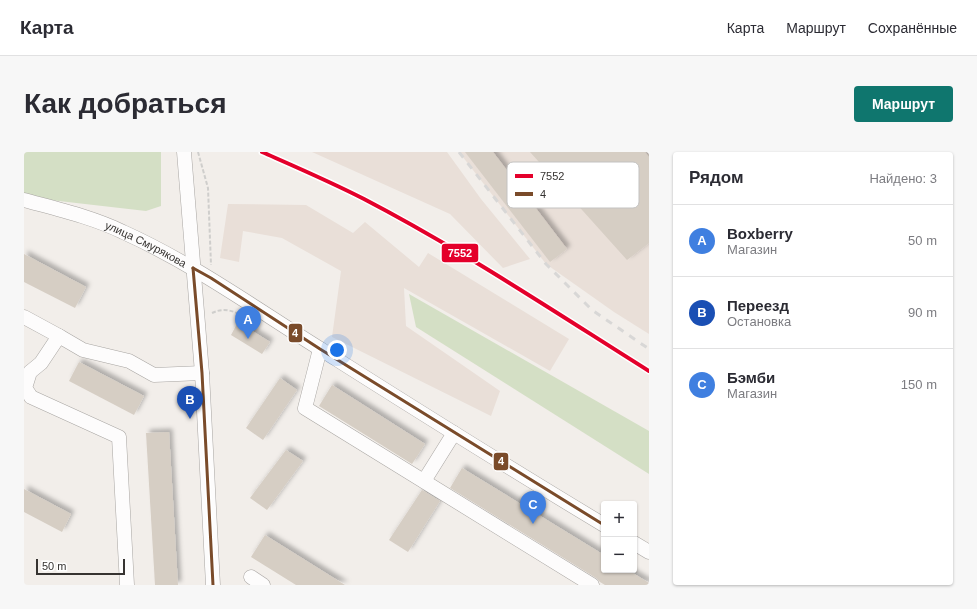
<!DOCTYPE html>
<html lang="ru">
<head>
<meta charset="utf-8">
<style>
  body { margin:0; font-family:Arial,sans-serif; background:#f7f7f7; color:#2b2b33 }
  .controls { position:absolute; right:12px; bottom:12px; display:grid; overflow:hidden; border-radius:4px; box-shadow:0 1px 3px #0004 }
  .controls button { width:36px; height:36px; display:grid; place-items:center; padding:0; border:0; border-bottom:1px solid #e1e1e2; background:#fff; color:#2b2b33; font:20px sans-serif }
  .scale { position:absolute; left:12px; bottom:10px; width:89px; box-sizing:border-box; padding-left:4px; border:2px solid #363331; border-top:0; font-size:11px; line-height:14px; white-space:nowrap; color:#363331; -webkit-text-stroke:3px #fff; paint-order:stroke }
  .you { position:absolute; left:313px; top:198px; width:14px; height:14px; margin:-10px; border:3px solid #fff; border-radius:50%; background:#1a73e8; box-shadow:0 0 0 6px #1a73e833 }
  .badge { display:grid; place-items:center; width:26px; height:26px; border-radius:50%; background:#0f766e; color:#fff; font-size:13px; font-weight:700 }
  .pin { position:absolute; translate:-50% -33px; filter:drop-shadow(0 1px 2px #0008) }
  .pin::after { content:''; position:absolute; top:21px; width:14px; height:12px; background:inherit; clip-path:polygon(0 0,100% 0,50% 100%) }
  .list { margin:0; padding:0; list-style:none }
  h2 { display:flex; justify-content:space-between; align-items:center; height:52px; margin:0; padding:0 16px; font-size:17px }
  h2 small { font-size:13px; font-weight:400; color:#7c7c81 }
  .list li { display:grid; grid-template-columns:26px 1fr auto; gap:12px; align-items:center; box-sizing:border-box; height:72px; padding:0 16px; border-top:1px solid #e1e1e2 }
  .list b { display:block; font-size:15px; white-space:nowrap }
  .list p { margin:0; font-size:13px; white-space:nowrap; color:#7c7c81 }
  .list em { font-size:13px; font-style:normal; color:#7c7c81 }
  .map { position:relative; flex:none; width:625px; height:433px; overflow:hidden; border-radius:4px }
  header { display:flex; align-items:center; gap:24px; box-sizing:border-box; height:56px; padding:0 20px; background:#fff; border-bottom:1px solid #e1e1e2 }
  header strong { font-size:19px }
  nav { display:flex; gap:22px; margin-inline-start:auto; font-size:14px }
  .intro { display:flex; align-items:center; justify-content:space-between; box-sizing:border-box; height:96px; padding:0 24px }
  h1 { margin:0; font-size:28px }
  .button { padding:10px 18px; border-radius:4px; background:#0f766e; color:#fff; font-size:14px; font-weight:700 }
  main { display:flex; gap:24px; padding:0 24px }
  aside { flex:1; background:#fff; border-radius:4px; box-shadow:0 1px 3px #0004 }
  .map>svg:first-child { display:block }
  .built { fill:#e9dfd8 }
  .green { fill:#d4dfc5 }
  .building { fill:#d6cec4; filter:url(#shadow) }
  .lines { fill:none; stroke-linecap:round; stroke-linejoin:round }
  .minor-casing { stroke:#a8a5a2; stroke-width:15 }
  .path { stroke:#cfcecc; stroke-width:2; stroke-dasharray:4 2; stroke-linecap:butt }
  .minor { stroke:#fdfcfc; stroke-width:14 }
  .rail { stroke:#d8d7d6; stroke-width:3; stroke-dasharray:7 7; stroke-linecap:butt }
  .bus-1-casing { stroke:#fff; stroke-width:6 }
  .bus-1 { stroke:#7a4b2a; stroke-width:3 }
  .rail-1-casing { stroke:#fff; stroke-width:7 }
  .rail-1 { stroke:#e4002b; stroke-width:4 }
  .labels { text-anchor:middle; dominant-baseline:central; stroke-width:4; stroke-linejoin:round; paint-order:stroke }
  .street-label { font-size:11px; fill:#363331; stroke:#fff }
  .key { fill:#fff; stroke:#c3c2c1; stroke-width:1 }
  .key-label { font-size:11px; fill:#363331 }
  .line-badge { stroke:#fff; stroke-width:1.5 }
  .badge-label { font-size:11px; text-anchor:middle; font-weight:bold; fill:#fff }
</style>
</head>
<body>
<header>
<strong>Карта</strong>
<nav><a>Карта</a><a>Маршрут</a><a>Сохранённые</a></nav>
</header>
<div class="intro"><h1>Как добраться</h1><a class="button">Маршрут</a></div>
<main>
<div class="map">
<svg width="625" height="433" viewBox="0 0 625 433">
  <defs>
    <filter id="shadow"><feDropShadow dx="3.5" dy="-3.5" stdDeviation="2" flood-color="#0004"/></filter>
  </defs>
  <rect width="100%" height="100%" fill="#f2eeea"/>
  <g class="built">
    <polygon points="288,0 423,0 457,47 506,107 479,116 426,62"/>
    <polygon points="435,0 625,0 625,182 590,160 522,112"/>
    <polygon points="204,52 282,53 329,81 341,70 395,115 404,101 545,187 526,219 380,136 382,174 476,239 467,264 308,185 317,119 258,86 219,79 215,110 196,106"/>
  </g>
  <g class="green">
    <polygon points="0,0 137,0 137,54 122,59 0,45"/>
    <polygon points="385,142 625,279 625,322 392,175"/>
  </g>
  <g class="building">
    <polygon points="441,0 469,0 543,97 526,110"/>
    <polygon points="506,0 621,0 625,5 625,91 603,108"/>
    <polygon points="0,102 62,135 51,156 0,130"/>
    <polygon points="214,170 246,190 238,202 207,183"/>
    <polygon points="55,210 120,244 110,263 45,229"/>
    <polygon points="256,226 273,238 239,288 222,276"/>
    <polygon points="308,233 401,292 388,312 295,254"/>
    <polygon points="145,280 154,433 131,433 122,281"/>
    <polygon points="262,298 279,309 243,358 226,346"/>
    <polygon points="438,316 580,403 580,418 604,418 625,431 625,433 581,433 576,430 572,426 426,336"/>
    <polygon points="0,337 47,362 38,380 0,360"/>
    <polygon points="398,338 416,349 384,400 365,388"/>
    <polygon points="241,383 321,433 272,433 227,405"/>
  </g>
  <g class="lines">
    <defs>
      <g id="minor">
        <polyline points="160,0 178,221 189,433"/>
        <path id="s1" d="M0 48C33 57 68 65 99 80 170 112 232 157 298 198 391 257 485 316 580 373"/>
        <polyline points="0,165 35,184"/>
        <polyline points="296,197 281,256 568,433"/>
        <polyline points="400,329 430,281"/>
        <polyline points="610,391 625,400"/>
        <polyline points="227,425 239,433"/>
        <polyline points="103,433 95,285 7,245 1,236 6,220 17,211 35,184 59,198 105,209 130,223 178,221"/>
      </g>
    </defs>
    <use href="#minor" class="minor-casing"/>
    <g class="path">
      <polyline points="174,0 184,36 187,113"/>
      <path d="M188 161C200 155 210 159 221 165"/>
    </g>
    <use href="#minor" class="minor"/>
    <polyline class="rail" points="435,0 522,112 568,158 625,197"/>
    <defs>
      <g id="bus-1">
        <polyline points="169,116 187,126 296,197 580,373"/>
        <polyline points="169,116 178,221 189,433"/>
      </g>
    </defs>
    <use href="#bus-1" class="bus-1-casing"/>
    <use href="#bus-1" class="bus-1"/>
    <defs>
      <path id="rail-1" d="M238 0C272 15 307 30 340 47 438 98 531 160 625 219"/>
    </defs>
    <use href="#rail-1" class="rail-1-casing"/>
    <use href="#rail-1" class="rail-1"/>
  </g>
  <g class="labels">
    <g class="street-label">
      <text stroke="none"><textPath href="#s1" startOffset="130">улица Смурякова</textPath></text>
    </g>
  </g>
  <rect x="483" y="10" width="132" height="46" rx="6" class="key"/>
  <rect x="491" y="22" width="18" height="4" fill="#e4002b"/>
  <rect x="491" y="40" width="18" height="4" fill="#7a4b2a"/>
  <g class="key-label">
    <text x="516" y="28">7552</text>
    <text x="516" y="46">4</text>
  </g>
  <g class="line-badge">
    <rect x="417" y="91" width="38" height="20" rx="4" fill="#e4002b"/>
    <rect x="264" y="171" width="15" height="20" rx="4" fill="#7a4b2a"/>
    <rect x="469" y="300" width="16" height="19" rx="4" fill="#7a4b2a"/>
  </g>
  <g class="badge-label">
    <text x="436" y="105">7552</text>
    <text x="271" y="185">4</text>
    <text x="477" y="313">4</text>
  </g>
</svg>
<div class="controls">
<button>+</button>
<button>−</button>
</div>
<div class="scale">50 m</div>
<div class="you"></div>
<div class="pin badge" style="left:224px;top:187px;background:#3f7fe0">A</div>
<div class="pin badge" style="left:166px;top:267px;background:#1a4fb4">B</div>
<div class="pin badge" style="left:509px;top:372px;background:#3f7fe0">C</div>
</div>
<aside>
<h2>Рядом<small>Найдено: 3</small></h2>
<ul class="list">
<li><span class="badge" style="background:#3f7fe0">A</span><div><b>Boxberry</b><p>Магазин</p></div><em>50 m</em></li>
<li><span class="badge" style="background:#1a4fb4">B</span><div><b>Переезд</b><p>Остановка</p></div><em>90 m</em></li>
<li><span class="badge" style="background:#3f7fe0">C</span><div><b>Бэмби</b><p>Магазин</p></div><em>150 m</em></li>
</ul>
</aside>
</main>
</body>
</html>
